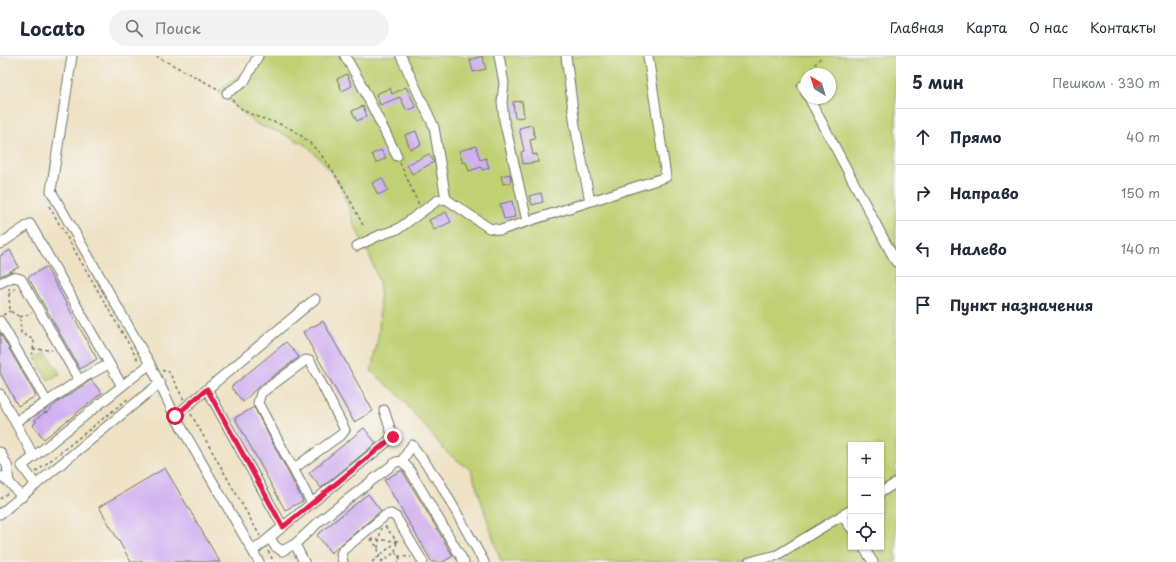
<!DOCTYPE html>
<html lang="ru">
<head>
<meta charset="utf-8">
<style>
  body { margin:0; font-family:"Playpen Sans",sans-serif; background:#f2f2f3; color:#1f2937 }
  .controls { position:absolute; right:12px; bottom:12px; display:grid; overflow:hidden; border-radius:0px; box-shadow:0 1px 3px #0004 }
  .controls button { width:36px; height:36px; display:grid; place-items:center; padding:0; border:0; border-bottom:1px solid #e0e1e3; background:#fff; color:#1f2937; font:20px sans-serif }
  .compass { position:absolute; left:800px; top:12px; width:36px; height:36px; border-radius:50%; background:#fff; box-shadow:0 1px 3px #0004; rotate:322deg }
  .stop { position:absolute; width:12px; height:12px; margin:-9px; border:3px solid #e11d48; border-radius:50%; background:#fff }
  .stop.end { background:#e11d48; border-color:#fff; box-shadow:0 1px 4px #0008 }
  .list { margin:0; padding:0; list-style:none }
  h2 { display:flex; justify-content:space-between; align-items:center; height:52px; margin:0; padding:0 16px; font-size:17px }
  h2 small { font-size:13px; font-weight:400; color:#747a83 }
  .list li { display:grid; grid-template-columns:26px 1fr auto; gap:12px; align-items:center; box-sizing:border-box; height:56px; padding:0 16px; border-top:1px solid #e0e1e3 }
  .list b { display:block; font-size:15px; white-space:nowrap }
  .list em { font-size:13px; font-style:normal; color:#747a83 }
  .icon { flex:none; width:22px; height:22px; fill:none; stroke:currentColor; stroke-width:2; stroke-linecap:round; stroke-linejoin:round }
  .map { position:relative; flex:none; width:896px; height:506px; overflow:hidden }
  header { display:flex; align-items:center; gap:24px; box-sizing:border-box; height:56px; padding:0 20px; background:#fff; border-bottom:1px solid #e0e1e3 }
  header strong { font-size:19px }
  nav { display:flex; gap:22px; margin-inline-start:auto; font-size:14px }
  .search { width:280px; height:36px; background:#f2f2f3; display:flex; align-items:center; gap:10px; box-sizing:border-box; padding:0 14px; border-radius:22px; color:#747a83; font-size:15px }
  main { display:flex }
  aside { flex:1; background:#fff }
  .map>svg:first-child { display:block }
  .green { fill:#c0d073; stroke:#708654; fill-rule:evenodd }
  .building { fill:#d0aff0 }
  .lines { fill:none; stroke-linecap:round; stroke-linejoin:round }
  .minor-casing { stroke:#687666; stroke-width:11 }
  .path { stroke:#687666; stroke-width:1.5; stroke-dasharray:3 3; stroke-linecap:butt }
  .minor { stroke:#fff; stroke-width:9 }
  .route { stroke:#e11d48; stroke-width:5 }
</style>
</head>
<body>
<header>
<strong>Locato</strong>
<div class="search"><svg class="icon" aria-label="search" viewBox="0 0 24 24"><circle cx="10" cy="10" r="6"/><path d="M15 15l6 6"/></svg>Поиск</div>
<nav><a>Главная</a><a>Карта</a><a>О нас</a><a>Контакты</a></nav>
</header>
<main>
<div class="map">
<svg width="896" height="506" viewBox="0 0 896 506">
  <rect width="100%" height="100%" fill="#f6f6f2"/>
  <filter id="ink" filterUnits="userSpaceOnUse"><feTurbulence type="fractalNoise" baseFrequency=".025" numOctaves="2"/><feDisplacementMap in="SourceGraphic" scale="8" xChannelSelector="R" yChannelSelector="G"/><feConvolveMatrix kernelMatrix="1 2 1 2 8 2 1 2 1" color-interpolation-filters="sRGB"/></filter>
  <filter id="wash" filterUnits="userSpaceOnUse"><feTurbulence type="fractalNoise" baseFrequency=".012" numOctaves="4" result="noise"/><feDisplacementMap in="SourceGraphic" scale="16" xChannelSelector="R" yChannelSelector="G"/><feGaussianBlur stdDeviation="0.9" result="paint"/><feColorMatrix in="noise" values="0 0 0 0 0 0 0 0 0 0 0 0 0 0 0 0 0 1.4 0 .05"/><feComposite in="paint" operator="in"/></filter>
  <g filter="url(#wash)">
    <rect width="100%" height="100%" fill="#efe1c3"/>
    <g class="green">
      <path d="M267 0H896V506H501L471 414 447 397 397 337 371 315 379 276 380 229 370 200 354 169 342 132 326 109 306 89 281 77 256 68 218 35ZM806 18H830V42H806ZM851 389H881V491H851Z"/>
      <polygon points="47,297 60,318 48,324 36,303"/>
    </g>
    <g id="blocks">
      <g class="building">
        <polygon points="482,0 486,13 473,16 470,4"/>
        <polygon points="347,18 352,30 342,35 337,23"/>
        <polygon points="406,31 416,51 407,55 400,41 380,49 376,38 390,32 392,38"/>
        <polygon points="522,45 524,61 515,62 513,46"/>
        <polygon points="363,50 367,60 357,65 352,55"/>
        <polygon points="532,69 535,83 530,84 533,99 537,98 538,106 523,108 521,96 524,95 519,72"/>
        <polygon points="416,75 421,89 410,93 405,79"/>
        <polygon points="476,90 480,104 486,102 489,112 482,114 481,111 469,115 466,106 463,107 459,95"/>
        <polygon points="381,94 386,102 376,107 372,98"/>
        <polygon points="429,98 434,106 412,118 407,109"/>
        <polygon points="510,118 511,126 503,128 501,120"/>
        <polygon points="382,122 388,134 378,139 372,127"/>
        <polygon points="541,137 543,146 532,149 529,140"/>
        <polygon points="512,145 515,161 504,163 500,148"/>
        <polygon points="446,156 451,166 434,174 429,164"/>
        <polygon points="10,194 19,211 0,220 0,200"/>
        <polygon points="46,211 97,303 80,313 28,221"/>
        <polygon points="323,265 373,355 354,366 303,276"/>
        <polygon points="0,277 36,340 18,350 0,317"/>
        <polygon points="286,286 299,301 257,332 243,346 231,331"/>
        <polygon points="91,324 102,337 44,383 33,369 36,366 35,364 45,356 46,357 58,346"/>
        <polygon points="254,351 303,445 285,454 235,362"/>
        <polygon points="364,372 376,387 321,432 309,417"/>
        <polygon points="165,412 220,506 131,506 99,451"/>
        <polygon points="402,414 453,500 443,506 432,506 384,424"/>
        <polygon points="368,438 381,455 331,497 317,479"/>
      </g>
    </g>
  </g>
  <g filter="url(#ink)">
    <use href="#blocks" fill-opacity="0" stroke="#687666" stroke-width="1"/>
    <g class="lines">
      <defs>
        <g id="minor">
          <polyline points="72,0 51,135 150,308 175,360 259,506"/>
          <polyline points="345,0 359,24 397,100"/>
          <polyline points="401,0 434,71 446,143"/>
          <polyline points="499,0 504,27 502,46 504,64 527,165"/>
          <polyline points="566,0 575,70 590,145"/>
          <polyline points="802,30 806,37"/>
          <polyline points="227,37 244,26 258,0"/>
          <polyline points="809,42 896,206"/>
          <polyline points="0,188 30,168 122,330 22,410 36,429"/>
          <polyline points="357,190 380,179 398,173 438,144 446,143 489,172 501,174 666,121 648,0"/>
          <polyline points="0,227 13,221 21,223 79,324 109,308"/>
          <polyline points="0,265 47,346 15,366"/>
          <polyline points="122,330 150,308"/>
          <polyline points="207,333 283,471"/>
          <polyline points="0,338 34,401"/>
          <polyline points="47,346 79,324"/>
          <polyline points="175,360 315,243"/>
          <polyline points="0,396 7,409 9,426 22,441"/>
          <polyline points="402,405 409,413 464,506"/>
          <polyline points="293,413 342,378 345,374 310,305 306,304 261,337 258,347 311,446"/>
          <polyline points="0,420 9,426"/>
          <polyline points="881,436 896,427"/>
          <polyline points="0,458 160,327"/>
          <polyline points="842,459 851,472"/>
          <polyline points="270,482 275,490 282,495 295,488 304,506"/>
          <polyline points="295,488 321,464 396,406 402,405 412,389 440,427 484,506"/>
          <polyline points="863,491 873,506"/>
          <polyline points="253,495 393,381 384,354"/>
          <polyline points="343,506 341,498 343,494 386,459 391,458 396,461 423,506"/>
          <polyline points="749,506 777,499 851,454"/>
        </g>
      </defs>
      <use href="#minor" class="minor-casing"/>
      <g class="path">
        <polyline points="156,0 220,34"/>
        <polyline points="807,18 822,0"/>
        <path d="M232 43C246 63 271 62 291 73 326 93 345 135 363 169"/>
        <polyline points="400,107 419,149"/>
        <polyline points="49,150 139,306"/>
        <polyline points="9,232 9,238 17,231"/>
        <polyline points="9,238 10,255 20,261 21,277 34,284 32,303"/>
        <polyline points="3,259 10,255"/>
        <polyline points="20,261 32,257"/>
        <polyline points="33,293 52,294"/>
        <polyline points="162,315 167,314 169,316 184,344"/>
        <polyline points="191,358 260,480"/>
        <polyline points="36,416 130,341"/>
        <polyline points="0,443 9,436"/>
        <polyline points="371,483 397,485 384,469"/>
        <polyline points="371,483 378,492 379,500 382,505"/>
        <polyline points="378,492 381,472"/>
        <polyline points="268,495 274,506"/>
        <polyline points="395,496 401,504 398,506"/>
        <polyline points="398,500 411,501"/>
        <polyline points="386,503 395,496 397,485"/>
        <polyline points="372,506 400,483"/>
        <polyline points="381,506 386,502 389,506"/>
      </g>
      <use href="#minor" class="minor"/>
    </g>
  </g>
  <g class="lines" filter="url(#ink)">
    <polyline class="route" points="175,360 207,333 283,471 393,381"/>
  </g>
</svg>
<div class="controls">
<button>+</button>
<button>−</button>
<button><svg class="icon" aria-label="locate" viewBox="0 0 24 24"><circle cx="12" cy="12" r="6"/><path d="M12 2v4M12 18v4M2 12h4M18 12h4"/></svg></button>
</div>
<svg class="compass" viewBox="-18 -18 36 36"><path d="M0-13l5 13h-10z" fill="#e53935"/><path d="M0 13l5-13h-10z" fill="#747a83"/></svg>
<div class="stop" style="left:175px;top:360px"></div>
<div class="stop end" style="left:393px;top:381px"></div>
</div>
<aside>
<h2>5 мин<small>Пешком · 330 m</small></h2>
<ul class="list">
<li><svg class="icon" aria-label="ahead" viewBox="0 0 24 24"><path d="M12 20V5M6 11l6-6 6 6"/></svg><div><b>Прямо</b></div><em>40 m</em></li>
<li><svg class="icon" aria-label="right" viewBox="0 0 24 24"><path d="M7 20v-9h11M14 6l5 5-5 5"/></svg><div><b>Направо</b></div><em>150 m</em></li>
<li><svg class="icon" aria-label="left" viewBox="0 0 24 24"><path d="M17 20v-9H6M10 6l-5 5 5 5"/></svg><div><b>Налево</b></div><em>140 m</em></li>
<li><svg class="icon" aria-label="arrive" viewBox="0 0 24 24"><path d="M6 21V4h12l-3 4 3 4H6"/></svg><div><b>Пункт назначения</b></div></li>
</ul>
</aside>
</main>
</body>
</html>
